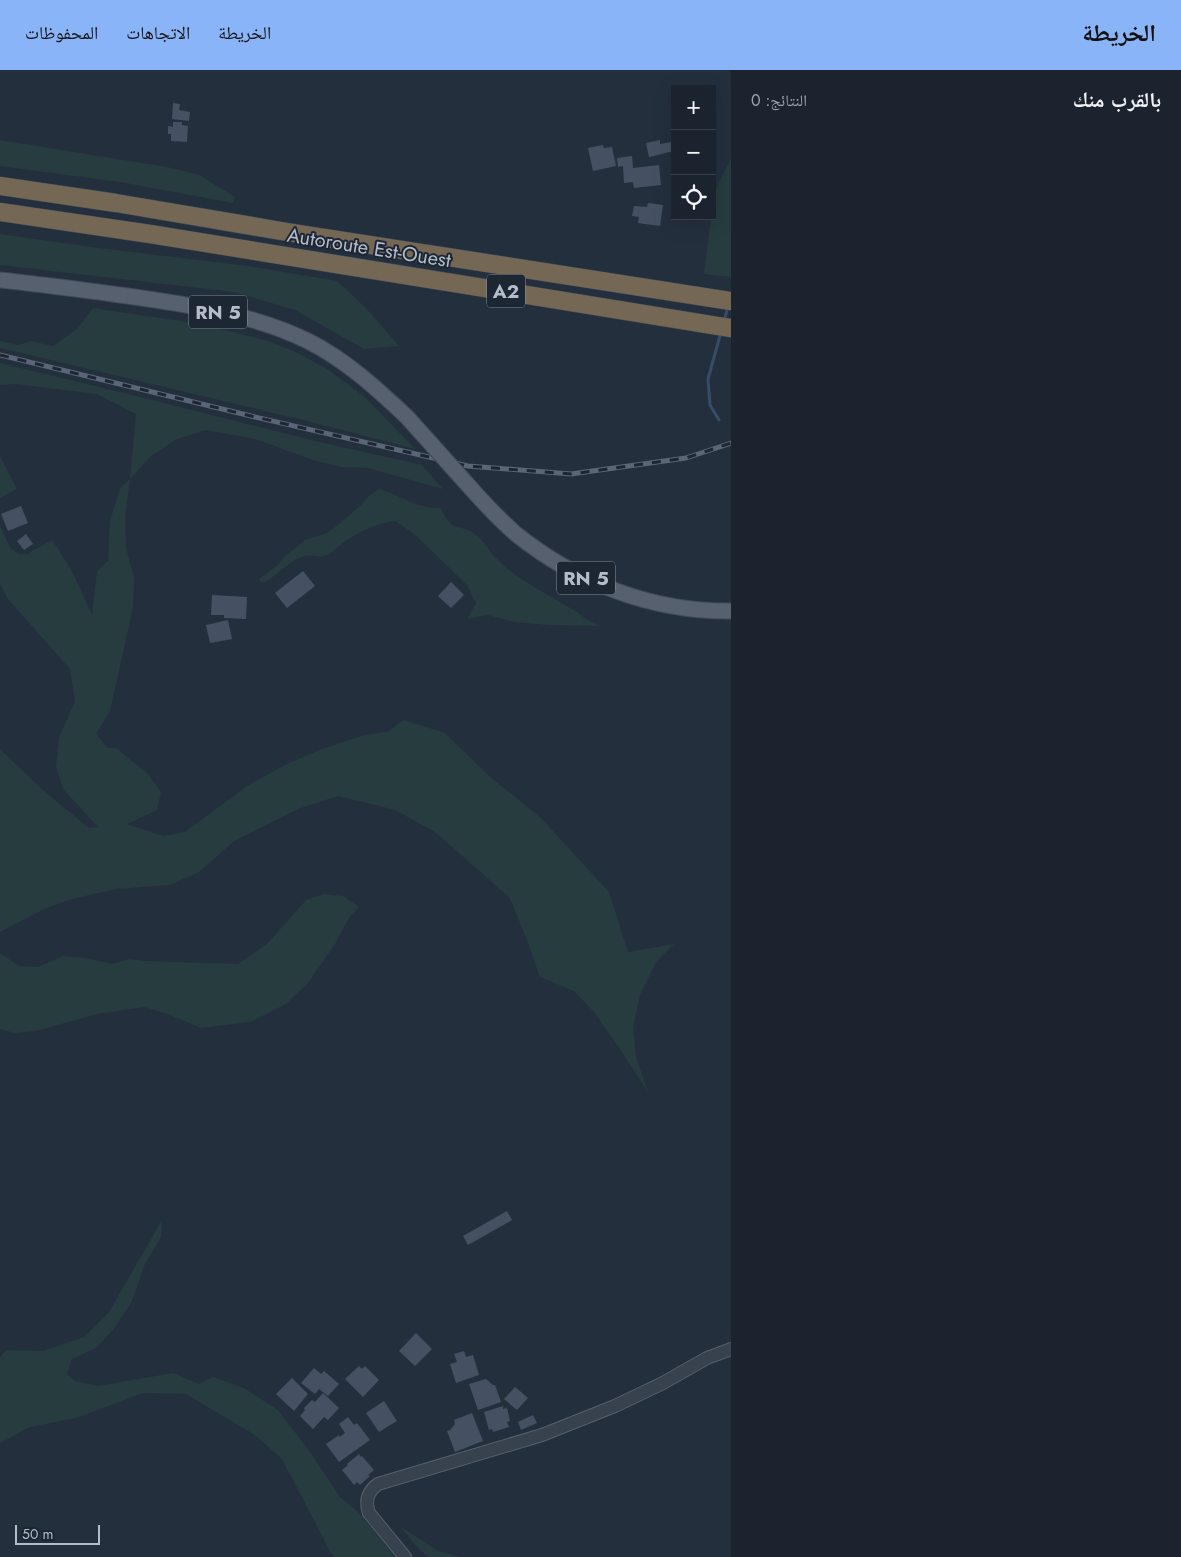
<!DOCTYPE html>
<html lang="ar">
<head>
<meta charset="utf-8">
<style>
  body { margin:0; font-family:Jost,"Noto Naskh Arabic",sans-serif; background:#282f3a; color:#f1f3f6; direction:rtl }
  .controls { position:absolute; right:15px; top:15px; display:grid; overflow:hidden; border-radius:0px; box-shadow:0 5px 20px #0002 }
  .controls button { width:45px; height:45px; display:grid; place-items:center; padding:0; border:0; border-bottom:1px solid #39404a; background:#1b232e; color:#f1f3f6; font:25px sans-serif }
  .scale { position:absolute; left:15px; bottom:12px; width:85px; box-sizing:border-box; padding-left:5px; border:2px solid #b4bcc9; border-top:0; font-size:14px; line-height:18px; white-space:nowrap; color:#b4bcc9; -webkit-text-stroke:4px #1d2633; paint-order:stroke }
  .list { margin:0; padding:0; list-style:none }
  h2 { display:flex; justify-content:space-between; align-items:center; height:65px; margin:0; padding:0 20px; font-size:21px }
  h2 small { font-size:16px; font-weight:400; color:#a0a4aa }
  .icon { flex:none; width:28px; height:28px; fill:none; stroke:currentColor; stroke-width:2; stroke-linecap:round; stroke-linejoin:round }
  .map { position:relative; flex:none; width:731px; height:1487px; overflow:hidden; direction:ltr }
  header { display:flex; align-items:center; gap:30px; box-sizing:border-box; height:70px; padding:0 25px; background:#8ab4f8; color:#111 }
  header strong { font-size:24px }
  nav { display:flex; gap:28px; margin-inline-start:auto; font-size:18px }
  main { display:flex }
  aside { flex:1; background:#1b232e }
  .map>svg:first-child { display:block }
  .green { fill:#263c3f }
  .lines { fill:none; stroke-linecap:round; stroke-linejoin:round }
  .stream { stroke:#394c67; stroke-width:3 }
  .building { fill:#455162 }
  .minor-casing { stroke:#565f6c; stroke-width:14 }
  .major-casing { stroke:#414a57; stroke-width:17 }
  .highway-casing { stroke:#434c59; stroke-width:19 }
  .minor { stroke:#38414e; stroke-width:12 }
  .major { stroke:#56606e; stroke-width:15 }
  .highway { stroke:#746855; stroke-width:18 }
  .rail-casing { stroke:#5a6575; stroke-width:5 }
  .rail { stroke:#1d2633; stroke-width:3; stroke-dasharray:9; stroke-linecap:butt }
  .major-bridge-casing { stroke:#414a57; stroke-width:17; stroke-linecap:butt }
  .major-bridge { stroke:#56606e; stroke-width:15 }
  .labels { text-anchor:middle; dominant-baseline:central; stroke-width:4; stroke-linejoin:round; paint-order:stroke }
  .shield { fill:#1d2633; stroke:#878f9c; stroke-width:1 }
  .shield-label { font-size:19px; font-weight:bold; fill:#b4bcc9 }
  .street-label { font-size:20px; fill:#b4bcc9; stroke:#1d2633 }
</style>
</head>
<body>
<header>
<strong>الخريطة</strong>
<nav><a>الخريطة</a><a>الاتجاهات</a><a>المحفوظات</a></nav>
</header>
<main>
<aside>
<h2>بالقرب منك<small>النتائج: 0</small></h2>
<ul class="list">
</ul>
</aside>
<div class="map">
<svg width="731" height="1487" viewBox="0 0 731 1487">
  <rect width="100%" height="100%" fill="#242f3e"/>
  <g class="green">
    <polygon points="0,70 167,97 199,105 235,127 233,133 120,112 0,96"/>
    <polygon points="731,88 731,207 704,204 711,146 712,146 715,121"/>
    <polygon points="0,164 99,178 248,196 337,211 366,238 399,276 364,279 295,240 234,222 0,195"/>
    <polygon points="93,238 187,252 229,261 268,271 298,283 330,301 365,327 415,379 307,351 0,278 0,271 18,275 31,271 53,276 77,259"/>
    <polygon points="0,293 128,324 319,372 422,395 443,419 368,398 341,397 313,390 255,369 206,360 177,369 151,386 130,409 125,447 126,478 134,507 133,537 110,641 96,664 108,678 116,678 148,704 161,722 157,740 127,754 163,766 185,762 247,716 285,695 322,679 364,665 387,662 404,650 445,663 489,706 541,748 609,822 628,882 674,874 656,892 640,925 633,957 636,987 648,1022 618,976 594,942 574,921 540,907 526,868 510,828 435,762 395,740 338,726 298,739 234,771 199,802 170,815 116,819 72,829 44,839 0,862 0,679 45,722 89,758 98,757 63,719 56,697 59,667 75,632 70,599 8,529 0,514 0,456 10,477 18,484 27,484 52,470 71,499 92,545 97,501 108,491 110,451 120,418 130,409 136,344 97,324 16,314 0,315"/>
    <polygon points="0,386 17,419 0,428"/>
    <path d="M379 419C403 426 413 438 441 438 452 465 460 452 476 465 484 471 488 480 496 488 517 510 546 523 572 539 585 546 585 551 601 556L549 555 514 552 488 545 467 549 476 533 467 515 413 463 395 451C374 454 356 463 339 476 335 479 332 484 327 485 320 488 312 484 304 486 293 489 276 505 266 512H261L259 509 278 495 283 488 305 470 327 463 338 455 362 434 370 425Z"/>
    <polygon points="324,824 343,826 359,837 349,848 335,874 308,913 286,934 250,952 201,958 168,944 144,937 97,944 36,961 14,963 0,959 0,883 19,896 38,897 63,886 85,888 114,894 129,889 144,891 238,894 267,874 306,830"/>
    <polygon points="162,1150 161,1167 144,1196 132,1231 113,1260 96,1278 72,1289 67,1304 75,1311 98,1316 173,1303 199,1314 213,1307 244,1318 278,1340 313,1386 340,1427 358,1442 395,1487 333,1487 282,1389 255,1365 186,1324 143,1323 76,1348 30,1357 0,1373 0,1287 6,1280 43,1281 84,1267 109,1242"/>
    <polygon points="401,1457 438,1481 461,1487 428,1487 417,1477"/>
  </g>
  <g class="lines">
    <g class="stream">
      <polyline points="724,252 728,236"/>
      <polyline points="719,350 710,335 708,309 721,262"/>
    </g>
  </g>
  <g class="building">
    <polygon points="173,33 180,34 179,40 190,42 189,51 172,49"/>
    <polygon points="173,52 182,52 182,55 188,56 187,72 171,71 171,64 168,64 168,56 173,57"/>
    <polygon points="660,70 660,74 672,72 674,81 649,87 646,73"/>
    <polygon points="603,75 604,78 612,77 616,96 593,101 588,78"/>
    <polygon points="632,86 633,98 659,95 661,115 634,118 633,112 624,113 623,96 618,97 617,88"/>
    <polygon points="648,133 663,135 660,156 638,153 639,147 632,146 634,136 647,137"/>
    <polygon points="21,436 28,453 8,461 1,444"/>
    <polygon points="26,464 33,474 24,480 17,471"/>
    <polygon points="303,501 315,516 287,538 275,523"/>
    <polygon points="451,512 464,525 451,538 438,526"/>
    <polygon points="212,525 247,527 246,549 224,548 224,545 211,545"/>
    <polygon points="228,550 232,569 210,573 206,555"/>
    <polygon points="507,1141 512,1150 468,1175 463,1166"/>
    <polygon points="416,1263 432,1279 415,1296 399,1281"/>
    <polygon points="464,1281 466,1287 473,1285 479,1305 456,1313 450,1294 457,1292 454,1284"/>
    <polygon points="359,1296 362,1299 365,1296 379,1310 363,1327 345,1309"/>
    <polygon points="314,1298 321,1304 324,1301 339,1314 328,1326 319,1319 315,1324 301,1313"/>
    <polygon points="292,1308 308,1324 294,1341 276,1324"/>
    <polygon points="486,1309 493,1315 495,1315 501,1332 478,1340 469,1314"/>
    <polygon points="515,1317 528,1328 517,1340 504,1329"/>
    <polygon points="323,1323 339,1338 328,1350 324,1347 313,1359 300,1346 305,1340 304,1338 312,1330 315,1332"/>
    <polygon points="384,1331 397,1351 379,1362 366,1343"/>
    <polygon points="503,1336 503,1339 507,1338 510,1351 507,1352 509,1357 493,1362 492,1359 489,1360 484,1342"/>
    <polygon points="472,1343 483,1371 455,1382 447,1361 450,1360 455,1354 454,1350"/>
    <polygon points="533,1345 537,1353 521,1360 518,1352"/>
    <polygon points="348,1347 354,1355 357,1353 370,1370 339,1392 326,1374 339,1365 340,1367 345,1363 339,1354"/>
    <polygon points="359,1384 361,1387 362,1386 374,1400 368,1405 370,1406 360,1415 357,1412 354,1415 342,1400 348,1395 347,1394"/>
  </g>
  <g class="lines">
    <defs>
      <path id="minor" d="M405 1487 369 1443C365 1431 367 1422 378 1414L542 1365 615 1336 663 1313 707 1288 731 1279"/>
      <g id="major">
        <path d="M0 210C38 214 75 219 113 224 178 233 249 242 308 271 346 290 377 319 407 347"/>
        <path d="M468 415C483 432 499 449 516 464 577 513 653 542 731 541"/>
      </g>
      <g id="highway">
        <polyline points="0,116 116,133 287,162 731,231"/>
        <polyline points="0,142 150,164 731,258"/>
      </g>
    </defs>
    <use href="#minor" class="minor-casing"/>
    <use href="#major" class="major-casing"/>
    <use href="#highway" class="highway-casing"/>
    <use href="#minor" class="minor"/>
    <use href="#major" class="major"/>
    <use href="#highway" class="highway"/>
    <defs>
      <polyline id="rail" points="0,285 251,346 468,396 571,404 686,388 731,373"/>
    </defs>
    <use href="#rail" class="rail-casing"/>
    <use href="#rail" class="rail"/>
    <defs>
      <polyline id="major-bridge" points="407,347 468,415"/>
    </defs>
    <use href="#major-bridge" class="major-bridge-casing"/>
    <use href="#major-bridge" class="major-bridge"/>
  </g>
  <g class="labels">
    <g class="shield">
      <rect x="487" y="204.5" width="38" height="33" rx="4"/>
      <rect x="189" y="225.5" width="58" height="33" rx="4"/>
      <rect x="557" y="491.5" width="58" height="33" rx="4"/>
    </g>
    <g class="shield-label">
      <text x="506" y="221">A2</text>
      <text x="218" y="242">RN 5</text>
      <text x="586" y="508">RN 5</text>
    </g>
    <g class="street-label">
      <text transform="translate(369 178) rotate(9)">Autoroute Est-Ouest</text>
    </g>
  </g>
</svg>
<div class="controls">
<button>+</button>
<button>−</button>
<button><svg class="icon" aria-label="locate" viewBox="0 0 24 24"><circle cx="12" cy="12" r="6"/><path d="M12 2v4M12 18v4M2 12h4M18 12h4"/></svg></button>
</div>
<div class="scale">50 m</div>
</div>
</main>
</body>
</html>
